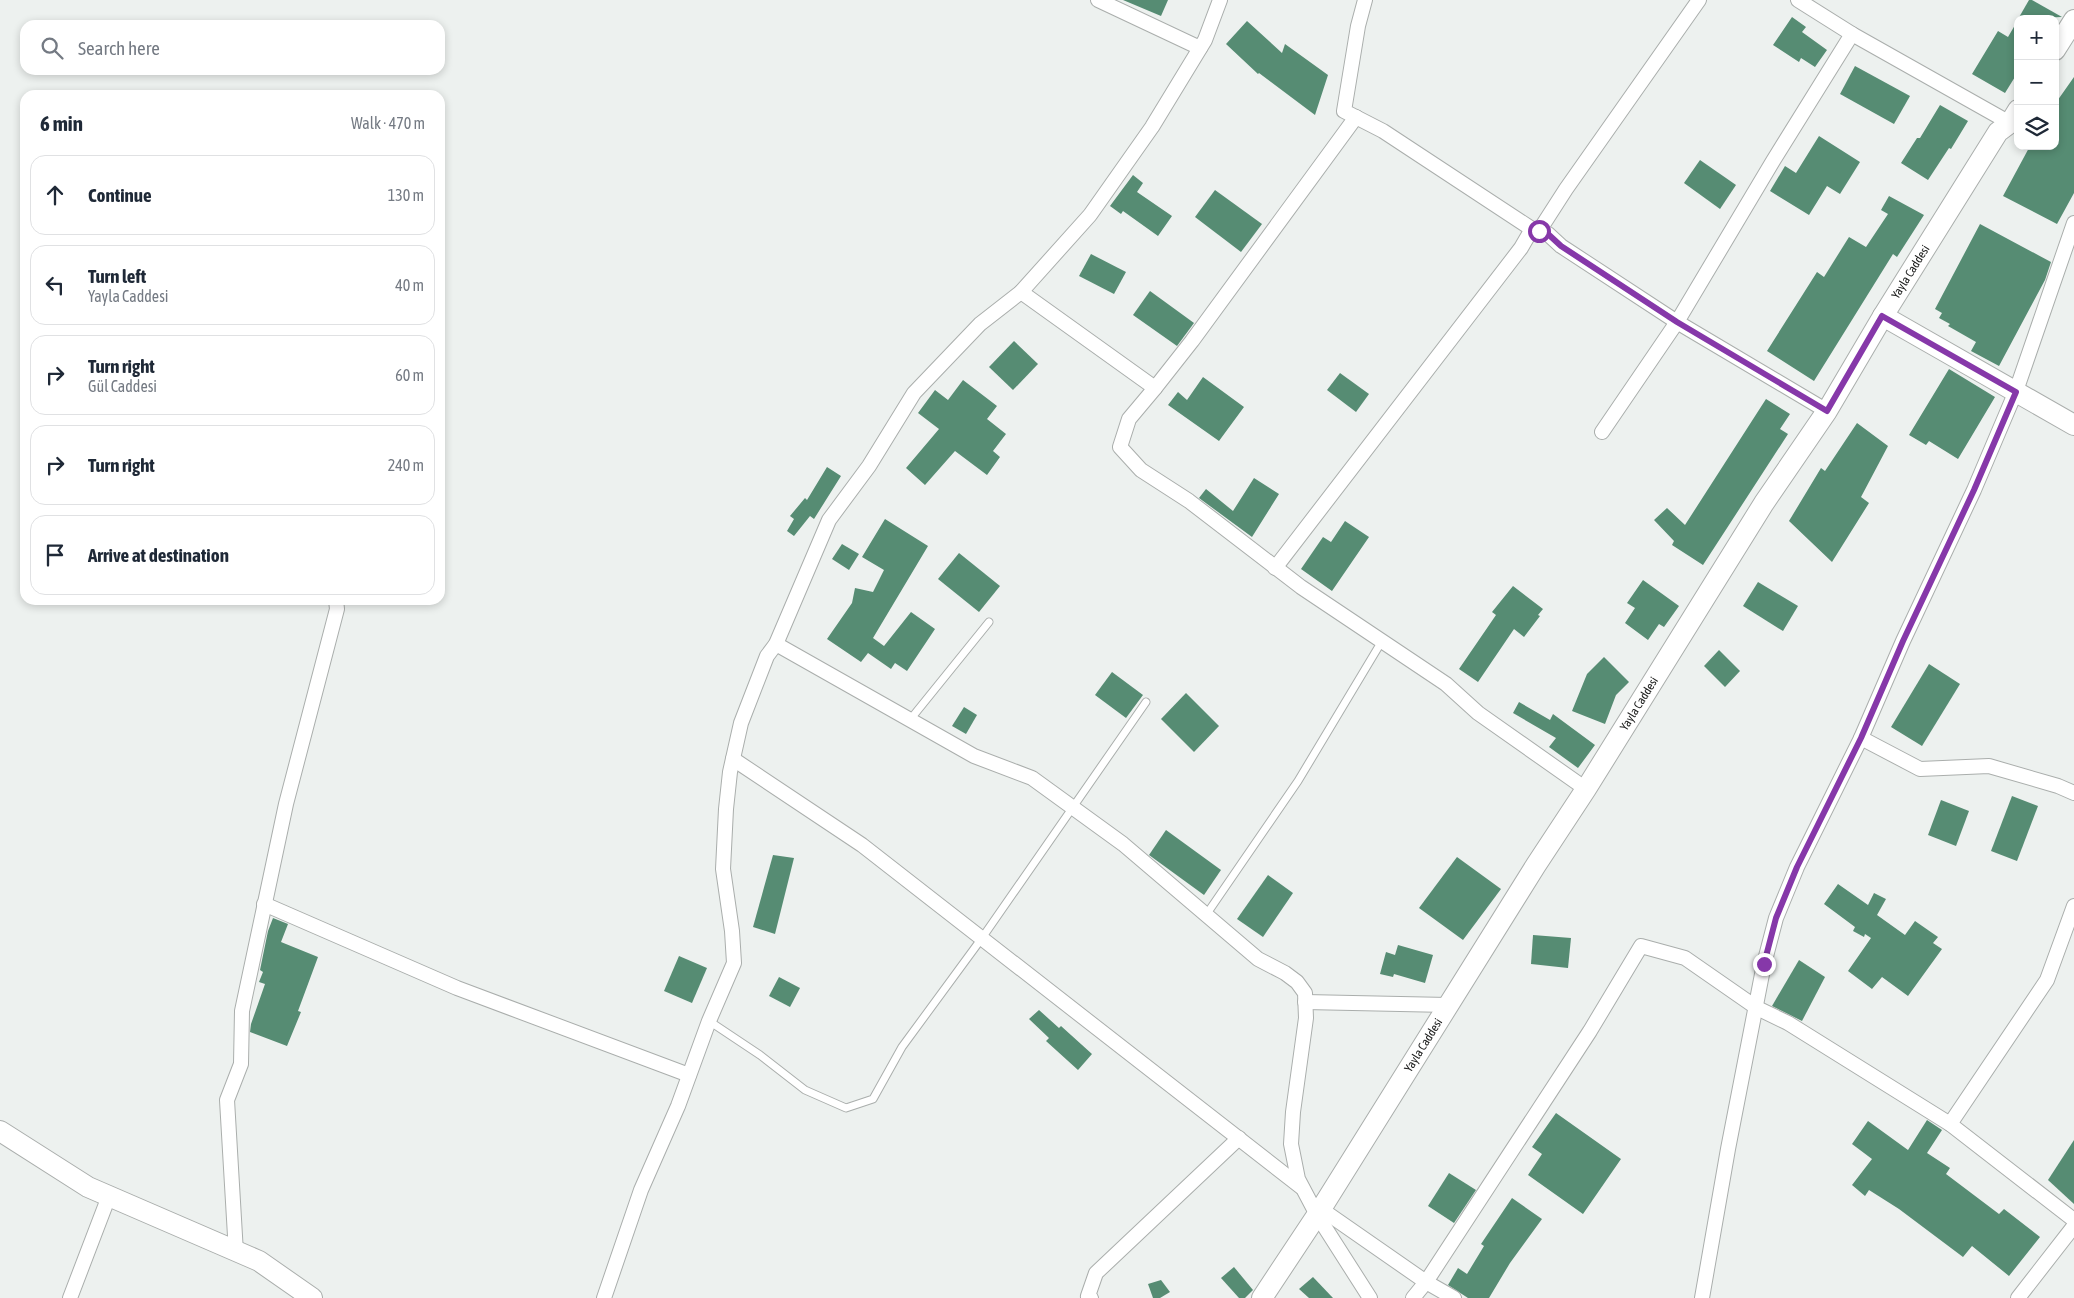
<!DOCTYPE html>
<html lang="en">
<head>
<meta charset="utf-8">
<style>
  body { margin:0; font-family:"Asap Condensed",sans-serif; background:#f2f2f3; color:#1f2937 }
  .controls { position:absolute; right:15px; top:15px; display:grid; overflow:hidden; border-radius:10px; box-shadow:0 2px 8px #0003 }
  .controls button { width:45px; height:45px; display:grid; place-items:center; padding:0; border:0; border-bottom:1px solid #e0e1e3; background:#fff; color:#1f2937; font:25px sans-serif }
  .stop { position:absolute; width:15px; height:15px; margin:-11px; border:4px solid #8638a9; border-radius:50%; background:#fff }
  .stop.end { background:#8638a9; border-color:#fff; box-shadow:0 1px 5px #0008 }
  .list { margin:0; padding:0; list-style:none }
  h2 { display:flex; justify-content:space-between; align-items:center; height:65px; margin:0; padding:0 20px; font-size:21px }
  h2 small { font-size:16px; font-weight:400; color:#747a83 }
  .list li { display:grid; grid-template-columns:32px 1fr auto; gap:15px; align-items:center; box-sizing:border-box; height:80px; margin:0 10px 10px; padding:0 10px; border:1px solid #e0e1e3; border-radius:15px }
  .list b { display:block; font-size:19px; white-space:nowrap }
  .list p { margin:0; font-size:16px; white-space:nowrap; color:#747a83 }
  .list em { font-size:16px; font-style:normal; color:#747a83 }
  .icon { flex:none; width:28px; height:28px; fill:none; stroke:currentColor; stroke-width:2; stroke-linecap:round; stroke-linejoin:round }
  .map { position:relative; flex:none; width:2074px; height:1298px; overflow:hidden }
  .search { position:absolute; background:#fff; box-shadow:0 2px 8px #0003; left:20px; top:20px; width:425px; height:55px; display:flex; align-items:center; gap:12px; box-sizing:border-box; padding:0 18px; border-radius:15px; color:#747a83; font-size:19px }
  .panel { position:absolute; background:#fff; box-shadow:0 2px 8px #0003; left:20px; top:90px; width:425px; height:515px; border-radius:15px }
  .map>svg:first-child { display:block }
  .building { fill:#568c73 }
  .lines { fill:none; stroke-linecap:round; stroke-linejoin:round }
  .lane-casing { stroke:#aaaeac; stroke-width:9 }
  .street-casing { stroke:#aaaeac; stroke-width:16 }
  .secondary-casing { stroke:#aaaeac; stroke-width:22 }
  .lane { stroke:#fff; stroke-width:7 }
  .street { stroke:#fff; stroke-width:14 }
  .secondary { stroke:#fff; stroke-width:20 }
  .route { stroke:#8638a9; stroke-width:6 }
  .labels { text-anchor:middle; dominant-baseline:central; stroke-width:5; stroke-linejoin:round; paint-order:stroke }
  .street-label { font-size:12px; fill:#202120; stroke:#edf1ef }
</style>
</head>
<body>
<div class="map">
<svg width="2074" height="1298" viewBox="0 0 2074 1298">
  <rect width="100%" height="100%" fill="#edf1ef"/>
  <g class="building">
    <polygon points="1123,0 1168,0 1161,16"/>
    <polygon points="2029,0 2032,0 2062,17 2018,19"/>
    <polygon points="1792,17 1806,27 1802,32 1827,50 1815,67 1801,58 1799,62 1773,45"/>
    <polygon points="2018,20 2018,72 2005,93 1972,74 1998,31 2008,37"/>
    <polygon points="1247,21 1282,53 1285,44 1328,75 1315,115 1259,73 1258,74 1226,44"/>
    <polygon points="1855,66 1910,96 1894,124 1840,94"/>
    <polygon points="2074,77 2074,193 2057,224 2003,196 2030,146 2055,146 2055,104"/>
    <polygon points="1940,105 1968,121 1951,149 1949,148 1928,180 1901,163 1917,138 1920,138"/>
    <polygon points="1819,136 1860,162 1840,194 1827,186 1809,215 1770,191 1785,166 1796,173"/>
    <polygon points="1700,160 1736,185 1720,209 1684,183"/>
    <polygon points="1133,175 1143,183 1137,192 1172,216 1158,236 1123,211 1121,214 1110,206"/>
    <polygon points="1215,190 1262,224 1241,252 1195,217"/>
    <polygon points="1889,196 1924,215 1897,257 1893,254 1814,381 1767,351 1817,272 1824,277 1849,237 1866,247 1888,214 1881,210"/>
    <polygon points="1980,224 2051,262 2045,280 1999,366 1971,351 1976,342 1948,326 1950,324 1939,318 1942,313 1935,309"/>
    <polygon points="1091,254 1126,272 1114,294 1079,276"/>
    <polygon points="1150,291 1194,323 1177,346 1133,315"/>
    <polygon points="1014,341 1038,364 1013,390 989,367"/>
    <polygon points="1949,369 1995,397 1958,459 1929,441 1926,445 1909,435"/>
    <polygon points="1340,373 1369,394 1356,412 1327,390"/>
    <polygon points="1203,377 1244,407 1219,441 1168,405 1178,392 1187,400"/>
    <polygon points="963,380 997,406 987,419 1006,434 993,451 1000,457 987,475 955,451 925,485 906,468 939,429 918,413 935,390 948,400"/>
    <polygon points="1766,399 1790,414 1780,429 1788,434 1703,565 1672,545 1674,541 1654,520 1667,508 1685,525"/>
    <polygon points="1857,423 1888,446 1861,497 1869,503 1832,562 1789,521 1821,468 1825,471"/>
    <polygon points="827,467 841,476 814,519 810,516 794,536 787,531 794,519 790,516 805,498 807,500"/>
    <polygon points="1254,478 1279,494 1252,537 1199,498 1206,489 1233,511"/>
    <polygon points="885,519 928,546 873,638 884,646 911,612 935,629 907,671 895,663 891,669 868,653 861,662 827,639 852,603 855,588 873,592 884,570 862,557"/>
    <polygon points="1345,521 1369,537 1332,591 1301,569 1323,537 1331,542"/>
    <polygon points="842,544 859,554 849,570 832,559"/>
    <polygon points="959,553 1000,586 979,612 938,579"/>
    <polygon points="1643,580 1679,606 1664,627 1659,624 1648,640 1625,623 1635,608 1627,603"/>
    <polygon points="1758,582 1798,606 1783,631 1743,606"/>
    <polygon points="1513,586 1543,609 1538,615 1540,616 1524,637 1514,629 1478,682 1459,669 1496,615 1492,612"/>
    <polygon points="1719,650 1740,671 1725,687 1704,666"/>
    <polygon points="1604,657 1629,682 1616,695 1605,724 1572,711 1587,674"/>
    <polygon points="1929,664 1960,684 1922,746 1891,727"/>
    <polygon points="1112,672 1143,695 1126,718 1095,695"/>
    <polygon points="1186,693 1219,726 1194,752 1161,719"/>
    <polygon points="1519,702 1550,720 1553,714 1595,745 1578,768 1549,747 1556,738 1513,713"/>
    <polygon points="964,707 977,715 966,734 952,726"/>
    <polygon points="2012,796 2038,806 2017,861 1991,851"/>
    <polygon points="1941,800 1969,811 1956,846 1928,835"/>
    <polygon points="1166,830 1221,870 1204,895 1149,855"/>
    <polygon points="773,855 794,858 775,934 753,927"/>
    <polygon points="1457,857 1501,889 1463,940 1419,908"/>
    <polygon points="1268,875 1293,893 1263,937 1237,919"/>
    <polygon points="1838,884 1868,905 1874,893 1886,899 1877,915 1905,935 1915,921 1938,937 1933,943 1942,949 1908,996 1882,977 1872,989 1848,971 1871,938 1865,934 1864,937 1853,931 1855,927 1824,904"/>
    <polygon points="273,918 288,924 281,942 318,957 298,1011 301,1012 287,1046 250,1032 251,1024 265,984 259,982 263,972 260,970 268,931"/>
    <polygon points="1533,935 1571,938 1568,968 1531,964"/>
    <polygon points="1398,945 1433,955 1425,983 1394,974 1393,977 1380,974 1386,952 1395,955"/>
    <polygon points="679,956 707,968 692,1003 664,991"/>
    <polygon points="1799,960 1825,977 1802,1021 1772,1006"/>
    <polygon points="779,977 800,988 790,1007 769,996"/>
    <polygon points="1039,1010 1059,1028 1061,1026 1092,1054 1078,1070 1046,1041 1049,1038 1029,1019"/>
    <polygon points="1556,1113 1621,1159 1583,1214 1528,1175 1542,1154 1532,1147"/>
    <polygon points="1927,1120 1942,1130 1927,1153 1950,1168 1946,1174 1999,1214 2004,1209 2040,1237 2009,1276 1972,1246 1963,1257 1899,1209 1869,1190 1865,1196 1852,1185 1872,1159 1852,1144 1868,1121 1908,1150"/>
    <polygon points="2074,1140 2074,1204 2048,1180"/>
    <polygon points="1449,1173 1476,1190 1454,1223 1428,1206"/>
    <polygon points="1512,1198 1542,1219 1510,1263 1489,1298 1468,1298 1448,1285 1458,1268 1467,1274 1484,1246 1481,1244"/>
    <polygon points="1234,1267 1253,1290 1245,1298 1239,1298 1221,1278"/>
    <polygon points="1313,1277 1333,1298 1309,1298 1299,1289"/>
    <polygon points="1161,1280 1170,1292 1160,1298 1153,1298 1148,1284"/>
  </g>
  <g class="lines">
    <defs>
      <g id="lane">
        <polyline points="909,721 989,622"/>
        <polyline points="1206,915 1298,781 1382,641"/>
        <polyline points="709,1021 760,1055 805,1090 846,1108 873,1099 902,1047 982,938 1146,702"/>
      </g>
      <g id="street">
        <polyline points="1098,0 1200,48"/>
        <polyline points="1365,0 1358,26 1344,111 1383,131 1532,229"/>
        <polyline points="1798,0 1852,34 2010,123"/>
        <polyline points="1539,231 1566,189 1699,0"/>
        <polyline points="1021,292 1155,388 1192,341 1356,117"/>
        <polyline points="1155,388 1129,419 1120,447 1141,470 1189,501 1301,587 1446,684 1478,713 1586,789"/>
        <polyline points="1602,432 1677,322 1773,161 1852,34"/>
        <polyline points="1275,568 1521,248 1532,229 1548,234 1561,246 1677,322 1827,411"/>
        <polyline points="776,644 974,756 1032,778 1123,844 1258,959 1285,973 1297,982 1305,993 1306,1018 1293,1112 1291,1144 1298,1179 1317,1215 1370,1298"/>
        <polyline points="1861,738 1920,769 1989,766 2058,786 2074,793"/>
        <polyline points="733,759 862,845 1301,1187"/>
        <polyline points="264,904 457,988 689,1075"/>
        <polyline points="1305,1002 1448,1005"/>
        <polyline points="1950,1124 2047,980 2074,906"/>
        <polyline points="1321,1209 1426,1282 1454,1298"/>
        <polyline points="236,1253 227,1100 241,1064 242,1011 286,804 337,609 336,600"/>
        <polyline points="70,1298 109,1196"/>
        <polyline points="604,1298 641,1190 678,1106 709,1021 734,963 732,931 723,869 726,809 730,772 741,723 767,656 776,644 829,520 869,466 914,393 980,324 1021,292 1090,215 1152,127 1205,40 1220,0"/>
        <polyline points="1091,1298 1088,1296 1096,1273 1239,1138"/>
        <polyline points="1413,1298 1426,1282 1590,1031 1641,946 1685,958 1757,1008 1788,1023 1950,1124 2074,1220"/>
        <polyline points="1702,1298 1728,1149 1764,964 1776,918 1797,867 1861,738 1903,641 1974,490 2016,391 2074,223"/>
        <polyline points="2018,1298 2074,1226"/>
      </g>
      <g id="secondary">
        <polyline points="2055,50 2074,20"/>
        <polyline points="1883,316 2074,425"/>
        <polyline points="0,1131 88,1187 259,1261 312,1298"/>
        <path id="s1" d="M1262 1298 1321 1209 1536 865 1586 789 1764 503 1827 411 1883 316 1998 132 2010 123 2018 110"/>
      </g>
    </defs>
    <use href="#lane" class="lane-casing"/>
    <use href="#street" class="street-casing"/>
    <use href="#secondary" class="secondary-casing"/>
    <use href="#lane" class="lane"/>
    <use href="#street" class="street"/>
    <use href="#secondary" class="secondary"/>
  </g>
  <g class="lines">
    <polyline class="route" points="1539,231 1548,234 1561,246 1677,322 1827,411 1882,316 2016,392 1974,490 1903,641 1861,738 1797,867 1776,918 1764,964"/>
  </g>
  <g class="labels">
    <g class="street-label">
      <text stroke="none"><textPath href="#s1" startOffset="1214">Yayla Caddesi</textPath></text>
      <text stroke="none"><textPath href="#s1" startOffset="704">Yayla Caddesi</textPath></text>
      <text stroke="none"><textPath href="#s1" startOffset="300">Yayla Caddesi</textPath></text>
    </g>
  </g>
</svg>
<div class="controls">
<button>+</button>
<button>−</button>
<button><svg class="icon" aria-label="layers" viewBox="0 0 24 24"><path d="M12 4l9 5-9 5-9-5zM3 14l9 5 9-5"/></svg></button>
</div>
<div class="stop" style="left:1539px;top:231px"></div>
<div class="stop end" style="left:1764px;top:964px"></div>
<div class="search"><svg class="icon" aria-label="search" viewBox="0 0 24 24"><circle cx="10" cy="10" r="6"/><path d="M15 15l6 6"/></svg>Search here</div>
<section class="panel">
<h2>6 min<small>Walk · 470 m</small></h2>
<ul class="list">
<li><svg class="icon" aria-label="ahead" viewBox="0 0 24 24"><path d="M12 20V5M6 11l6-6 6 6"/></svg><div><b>Continue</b></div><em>130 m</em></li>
<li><svg class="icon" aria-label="left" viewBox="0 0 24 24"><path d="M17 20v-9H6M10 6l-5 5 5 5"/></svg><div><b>Turn left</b><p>Yayla Caddesi</p></div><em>40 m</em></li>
<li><svg class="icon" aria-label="right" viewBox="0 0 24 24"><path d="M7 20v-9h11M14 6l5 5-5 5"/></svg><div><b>Turn right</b><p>Gül Caddesi</p></div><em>60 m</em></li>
<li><svg class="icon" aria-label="right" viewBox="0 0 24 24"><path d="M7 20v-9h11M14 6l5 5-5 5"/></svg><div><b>Turn right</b></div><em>240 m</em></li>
<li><svg class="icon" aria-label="arrive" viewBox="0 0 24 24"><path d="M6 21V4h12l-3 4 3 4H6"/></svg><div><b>Arrive at destination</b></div></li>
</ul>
</section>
</div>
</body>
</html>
